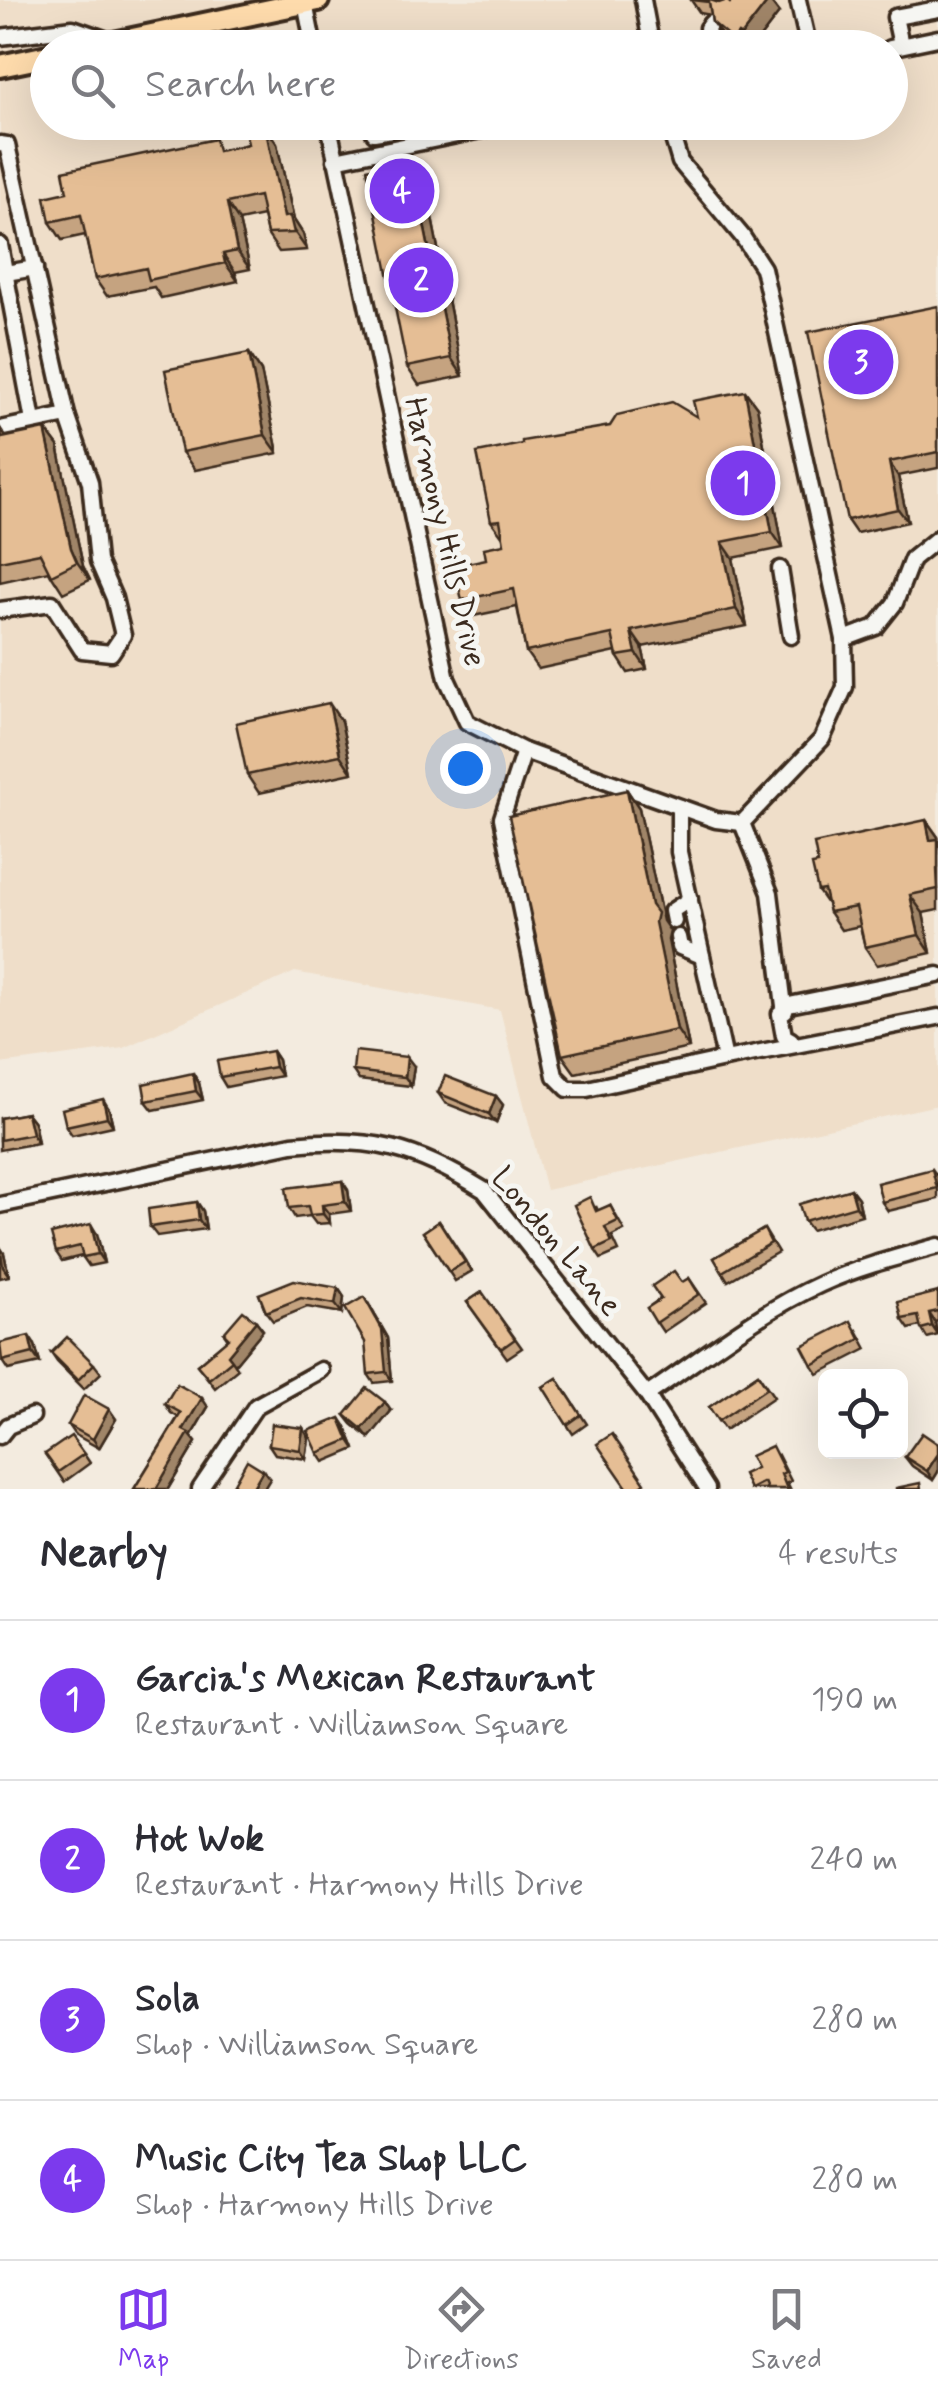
<!DOCTYPE html>
<html lang="en">
<head>
<meta charset="utf-8">
<style>
  body { margin:0; font-family:Mynerve,sans-serif; background:#f7f7f7; color:#2b2b33 }
  .controls { position:absolute; right:30px; bottom:30px; display:grid; overflow:hidden; border-radius:15px; box-shadow:0 10px 40px #0002 }
  .controls button { width:90px; height:90px; display:grid; place-items:center; padding:0; border:0; border-bottom:2px solid #e1e1e2; background:#fff; color:#2b2b33; font:50px sans-serif }
  .you { position:absolute; left:465px; top:768px; width:35px; height:35px; margin:-25px; border:8px solid #fff; border-radius:50%; background:#1a73e8; box-shadow:0 0 0 15px #1a73e833 }
  .badge { display:grid; place-items:center; width:65px; height:65px; border-radius:50%; background:#7c3aed; color:#fff; font-size:32px; font-weight:700 }
  .pin { position:absolute; translate:-50% -50%; border:5px solid #fff; box-shadow:0 2px 10px #0006 }
  .list { margin:0; padding:0; list-style:none }
  h2 { display:flex; justify-content:space-between; align-items:center; height:130px; margin:0; padding:0 40px; font-size:42px }
  h2 small { font-size:32px; font-weight:400; color:#7c7c81 }
  .list li { display:grid; grid-template-columns:65px 1fr auto; gap:30px; align-items:center; box-sizing:border-box; height:160px; padding:0 40px; border-top:2px solid #e1e1e2 }
  .list b { display:block; font-size:38px; white-space:nowrap }
  .list p { margin:0; font-size:32px; white-space:nowrap; color:#7c7c81 }
  .list em { font-size:32px; font-style:normal; color:#7c7c81 }
  .icon { flex:none; width:55px; height:55px; fill:none; stroke:currentColor; stroke-width:2; stroke-linecap:round; stroke-linejoin:round }
  .map { position:relative; flex:none; width:938px; height:1489px; overflow:hidden }
  .search { position:absolute; background:#fff; box-shadow:0 10px 40px #0002; left:30px; right:30px; top:30px; height:110px; display:flex; align-items:center; gap:25px; box-sizing:border-box; padding:0 35px; border-radius:55px; color:#7c7c81; font-size:38px }
  .sheet { height:770px; background:#fff }
  nav { display:flex; justify-content:space-around; align-items:center; box-sizing:border-box; height:140px; border-top:2px solid #e1e1e2; background:#fff; font-size:28px; color:#7c7c81 }
  nav a { display:grid; justify-items:center; gap:5px }
  nav .on { color:#7c3aed }
  .map>svg:first-child { display:block }
  .built { fill:#efdec9; fill-rule:evenodd }
  .lines { fill:none; stroke-linecap:round; stroke-linejoin:round }
  .minor-casing { stroke:#3b2a1e; stroke-width:21 }
  .highway-casing { stroke:#3b2a1e; stroke-width:28 }
  .minor { stroke:#f6f6f2; stroke-width:14 }
  .highway { stroke:#fedbac; stroke-width:20 }
  .wall { fill:#c5a380; stroke:#3b2a1e; stroke-width:2.5 }
  .shaded-wall { fill:#a08568; stroke:#3b2a1e; stroke-width:2.5 }
  .building { fill:#e5be95; stroke:#3b2a1e; stroke-width:2.5 }
  .labels { text-anchor:middle; dominant-baseline:central; stroke-width:10; stroke-linejoin:round; paint-order:stroke }
  .street-label { font-size:32px; fill:#3b2a1e; stroke:#f6f6f2 }
</style>
</head>
<body>
<div class="map">
<svg width="938" height="1489" viewBox="0 0 938 1489">
  <rect width="100%" height="100%" fill="#f3ebdf"/>
  <filter id="ink" filterUnits="userSpaceOnUse"><feTurbulence type="fractalNoise" baseFrequency=".01" numOctaves="2"/><feDisplacementMap in="SourceGraphic" scale="20" xChannelSelector="R" yChannelSelector="G"/><feConvolveMatrix kernelMatrix="1 2 1 2 8 2 1 2 1" color-interpolation-filters="sRGB"/></filter>
  <g filter="url(#ink)">
    <path class="built" d="M0 0H938V1105L546 1190 500 1010 295 972 123 1048 0 1064ZM48 48H890V122H48Z"/>
    <g class="lines">
      <defs>
        <g id="minor">
          <polyline points="643,0 652,48"/>
          <polyline points="798,0 809,48"/>
          <polyline points="305,3 314,48"/>
          <polyline points="0,37 73,28 113,42"/>
          <polyline points="901,45 895,17 938,9"/>
          <polyline points="710,48 707,28 711,23"/>
          <polyline points="890,48 938,38"/>
          <polyline points="328,122 447,679 467,722 524,751 716,820 742,823"/>
          <polyline points="369,122 374,133 438,122"/>
          <polyline points="668,122 680,162 742,236 763,268 844,639 845,687 822,739 742,823"/>
          <polyline points="0,144 7,145 67,415 90,482 98,561 114,598 123,635 111,653 82,650 52,603 0,610"/>
          <polyline points="335,160 520,122"/>
          <polyline points="0,245 33,421"/>
          <polyline points="0,274 35,268"/>
          <polyline points="0,429 67,415"/>
          <polyline points="780,569 791,636"/>
          <polyline points="844,639 876,627 895,603 912,559 938,538"/>
          <polyline points="524,751 502,818 555,1076 568,1089 587,1089 725,1059 679,852 679,807"/>
          <polyline points="742,823 770,893 784,1006 938,975"/>
          <polyline points="674,921 672,911 690,899"/>
          <polyline points="678,937 680,947 702,956"/>
          <polyline points="784,1006 785,1011 780,1014 784,1036 791,1040"/>
          <polyline points="725,1059 938,1017"/>
          <path d="M0 1205 292 1144C372 1136 416 1148 484 1190L647 1395 707 1489"/>
          <path d="M647 1395C703 1357 759 1312 821 1284 859 1267 898 1257 938 1246"/>
          <polyline points="0,1436 8,1426 32,1416"/>
          <polyline points="200,1489 256,1406 321,1370"/>
        </g>
        <g id="highway">
          <polyline points="90,48 318,0"/>
          <polyline points="0,66 48,56"/>
        </g>
      </defs>
      <use href="#minor" class="minor-casing"/>
      <use href="#highway" class="highway-casing"/>
      <use href="#minor" class="minor"/>
      <use href="#highway" class="highway"/>
    </g>
    <g class="wall">
      <polygon points="691,0 719,0 718,3 730,3 769,0 779,13 752,48 736,48 722,36 712,22 711,15 700,13"/>
      <polygon points="265,126 277,144 294,220 303,234 307,250 279,252 267,234 263,216 239,221 250,269 235,272 238,281 161,298 154,287 107,296 95,279 85,235 62,240 50,222 67,192 248,144"/>
      <polygon points="411,160 424,177 463,376 419,385 407,367"/>
      <polygon points="938,306 938,468 898,476 908,522 856,533 847,520"/>
      <polygon points="249,353 261,371 278,453 195,470 182,452"/>
      <polygon points="745,391 757,407 783,548 733,558 747,626 642,647 647,669 628,673 617,656 616,652 538,669 526,652 517,607 473,616 462,600 486,559 504,544 503,537 491,521 697,417"/>
      <polygon points="0,428 6,437 45,429 58,446 83,566 90,580 63,593 49,571 0,582"/>
      <polygon points="341,721 352,773 259,793 247,775"/>
      <polygon points="627,790 639,808 663,921 670,931 668,940 689,1048 575,1073 562,1055"/>
      <polygon points="926,820 938,837 938,910 923,913 931,953 877,965 865,947 860,926 841,930 829,912 827,904 818,891 818,864"/>
      <polygon points="272,1051 278,1060 281,1076 226,1087 220,1077"/>
      <polygon points="414,1066 411,1086 359,1080 353,1071"/>
      <polygon points="199,1083 203,1100 153,1110 146,1101"/>
      <polygon points="438,1093 496,1096 503,1105 496,1123 445,1103"/>
      <polygon points="109,1109 113,1126 72,1135 66,1126"/>
      <polygon points="27,1113 34,1122 38,1143 0,1150 0,1118"/>
      <polygon points="932,1169 938,1177 938,1199 888,1211 882,1202"/>
      <polygon points="342,1181 348,1190 351,1211 329,1214 330,1223 316,1224 310,1216 295,1218 289,1208"/>
      <polygon points="851,1189 858,1198 862,1215 811,1230 804,1221"/>
      <polygon points="197,1202 203,1211 206,1229 157,1236 150,1227"/>
      <polygon points="610,1205 624,1230 612,1236 619,1251 601,1259 595,1250 596,1206 598,1211"/>
      <polygon points="439,1221 472,1271 455,1281 423,1232"/>
      <polygon points="764,1229 778,1252 728,1281 714,1258"/>
      <polygon points="97,1234 104,1263 89,1266 82,1256 62,1261 56,1252"/>
      <polygon points="0,1247 4,1253 9,1276 0,1278"/>
      <polygon points="689,1278 706,1303 663,1332 647,1308"/>
      <polygon points="338,1288 344,1297 342,1313 307,1307 273,1321 266,1312 259,1294"/>
      <polygon points="482,1292 522,1348 507,1358 467,1302"/>
      <polygon points="938,1292 938,1321 935,1322 938,1335 927,1338 920,1326 909,1329 902,1319"/>
      <polygon points="370,1306 388,1338 392,1381 374,1383 368,1374"/>
      <polygon points="256,1321 263,1330 235,1364 238,1369 215,1388 197,1365 228,1339 224,1333"/>
      <polygon points="857,1330 867,1349 818,1374 812,1365"/>
      <polygon points="35,1345 40,1363 8,1370 2,1361"/>
      <polygon points="51,1353 94,1364 101,1373 84,1389 57,1362"/>
      <polygon points="758,1374 774,1397 725,1430 709,1407"/>
      <polygon points="557,1378 587,1424 573,1434 543,1387"/>
      <polygon points="165,1404 208,1407 191,1436 196,1442 168,1489 134,1489 178,1417 171,1413"/>
      <polygon points="109,1409 116,1419 99,1448 74,1434 68,1425"/>
      <polygon points="391,1411 369,1438 352,1424 345,1415"/>
      <polygon points="346,1427 355,1449 324,1462 318,1453"/>
      <polygon points="303,1428 309,1438 306,1459 275,1454 269,1445"/>
      <polygon points="938,1444 938,1472 933,1480 912,1466 905,1457"/>
      <polygon points="45,1454 84,1454 90,1463 64,1482"/>
      <polygon points="778,1455 791,1481 787,1483 790,1489 751,1489"/>
    </g>
    <g class="shaded-wall">
      <polygon points="769,0 779,13 752,48 749,48 741,36"/>
      <polygon points="738,34 748,48 739,48 733,40"/>
      <polygon points="265,126 277,144 294,220 303,234 307,250 284,217"/>
      <polygon points="411,160 424,177 463,376 451,358"/>
      <polygon points="227,203 239,221 250,269 237,251"/>
      <polygon points="223,254 235,272 238,281 225,263"/>
      <polygon points="249,353 261,371 278,453 265,435"/>
      <polygon points="745,391 757,407 783,548 772,532"/>
      <polygon points="45,429 58,446 83,566 90,580 77,562 71,548"/>
      <polygon points="889,462 898,476 908,522 898,509"/>
      <polygon points="722,542 733,558 747,626 736,609"/>
      <polygon points="631,631 642,647 647,669 636,653"/>
      <polygon points="329,703 341,721 352,773 340,755"/>
      <polygon points="627,790 639,808 663,921 670,931 668,940 689,1048 677,1030"/>
      <polygon points="926,820 938,837 938,851 930,840"/>
      <polygon points="910,895 923,913 931,953 919,935"/>
      <polygon points="272,1051 278,1060 281,1076 275,1067"/>
      <polygon points="407,1057 414,1066 411,1086 405,1077"/>
      <polygon points="193,1073 199,1083 203,1100 196,1091"/>
      <polygon points="496,1096 503,1105 496,1123 489,1114"/>
      <polygon points="103,1099 109,1109 113,1126 107,1117"/>
      <polygon points="27,1113 34,1122 38,1143 32,1134"/>
      <polygon points="342,1181 348,1190 351,1211 345,1202"/>
      <polygon points="851,1189 858,1198 862,1215 856,1206"/>
      <polygon points="197,1202 203,1211 206,1229 199,1220"/>
      <polygon points="322,1205 329,1214 330,1223 323,1214"/>
      <polygon points="91,1224 97,1234 104,1263 98,1254"/>
      <polygon points="0,1247 4,1253 9,1276 3,1267"/>
      <polygon points="338,1288 344,1297 342,1313 335,1304"/>
      <polygon points="364,1297 388,1338 392,1381 386,1372"/>
      <polygon points="929,1313 935,1322 938,1335 932,1326"/>
      <polygon points="256,1321 263,1330 235,1364 228,1355"/>
      <polygon points="29,1336 35,1345 40,1363 33,1353"/>
      <polygon points="202,1398 208,1407 191,1436 196,1442 168,1489 156,1489 183,1430"/>
      <polygon points="385,1402 391,1411 369,1438 362,1429"/>
      <polygon points="109,1409 116,1419 99,1448 93,1439"/>
      <polygon points="340,1418 346,1427 355,1449 349,1440"/>
      <polygon points="303,1428 309,1438 306,1459 300,1450"/>
      <polygon points="938,1454 938,1472 933,1480 927,1471"/>
      <polygon points="263,1470 270,1479 264,1489 252,1489"/>
    </g>
    <g class="building">
      <polygon points="693,0 710,0 719,3 727,0 730,3 733,0 769,0 741,36 738,34 733,40 712,22 709,2"/>
      <polygon points="386,35 389,48 366,48 364,39"/>
      <polygon points="265,126 284,217 290,216 294,233 267,234 259,196 227,203 237,251 223,254 225,263 149,280 146,268 95,279 81,215 50,222 45,197 67,192 63,171 215,139 218,151 248,144 245,130"/>
      <polygon points="411,160 451,358 407,367 367,169"/>
      <polygon points="938,306 938,452 889,462 898,509 847,520 808,332"/>
      <polygon points="249,353 265,435 182,452 165,370"/>
      <polygon points="745,391 772,532 722,542 736,609 631,631 636,653 617,656 612,634 526,652 514,589 462,600 454,566 486,559 484,548 504,544 500,520 491,521 477,453 522,444 522,441 610,426 617,415 672,402 697,417 693,401"/>
      <polygon points="0,428 2,438 45,429 71,548 77,562 51,575 40,553 0,561"/>
      <polygon points="329,703 340,755 247,775 236,723"/>
      <polygon points="627,790 651,905 657,913 655,922 677,1030 562,1055 509,816"/>
      <polygon points="926,820 930,840 938,839 938,868 937,869 938,889 910,895 919,935 865,947 856,907 829,912 824,890 818,891 812,865 818,864 814,844"/>
      <polygon points="272,1051 275,1067 220,1077 217,1061"/>
      <polygon points="355,1051 407,1057 405,1077 353,1071"/>
      <polygon points="193,1073 196,1091 146,1101 143,1084"/>
      <polygon points="445,1076 496,1096 489,1114 438,1093"/>
      <polygon points="103,1099 107,1117 66,1126 62,1109"/>
      <polygon points="27,1113 32,1134 0,1140 0,1118"/>
      <polygon points="932,1169 937,1188 882,1202 877,1183"/>
      <polygon points="342,1181 345,1202 322,1205 323,1214 310,1215 308,1206 289,1208 286,1188"/>
      <polygon points="851,1189 856,1206 804,1221 799,1204"/>
      <polygon points="590,1197 596,1211 610,1205 618,1221 605,1227 612,1242 595,1250 574,1205"/>
      <polygon points="197,1202 199,1220 150,1227 148,1209"/>
      <polygon points="439,1221 465,1262 449,1272 423,1232"/>
      <polygon points="91,1224 98,1254 83,1257 80,1246 56,1252 51,1234"/>
      <polygon points="764,1229 771,1243 722,1272 714,1258"/>
      <polygon points="674,1271 682,1282 689,1278 699,1294 656,1323 647,1308 661,1299 652,1286"/>
      <polygon points="294,1280 338,1288 335,1304 301,1298 266,1312 259,1294"/>
      <polygon points="482,1292 515,1339 501,1349 467,1302"/>
      <polygon points="938,1292 938,1311 929,1313 932,1326 921,1329 918,1316 902,1319 898,1302"/>
      <polygon points="364,1297 382,1329 386,1372 368,1374 365,1342 345,1308"/>
      <polygon points="243,1311 256,1321 228,1355 232,1360 209,1379 197,1365 229,1338 224,1333"/>
      <polygon points="851,1321 860,1339 812,1365 802,1346"/>
      <polygon points="29,1336 33,1353 2,1361 0,1343"/>
      <polygon points="67,1337 94,1364 78,1380 51,1353"/>
      <polygon points="758,1374 767,1388 718,1421 709,1407"/>
      <polygon points="557,1378 581,1415 567,1425 543,1387"/>
      <polygon points="177,1384 202,1398 183,1430 189,1433 156,1489 134,1489 181,1413 165,1404"/>
      <polygon points="367,1388 385,1402 362,1429 345,1415"/>
      <polygon points="84,1395 109,1409 93,1439 68,1425"/>
      <polygon points="340,1418 349,1440 318,1453 308,1431"/>
      <polygon points="272,1424 303,1428 300,1450 269,1445"/>
      <polygon points="922,1433 938,1444 938,1454 927,1471 905,1457"/>
      <polygon points="612,1434 645,1483 636,1489 628,1489 597,1444"/>
      <polygon points="71,1436 84,1454 58,1472 45,1454"/>
      <polygon points="772,1446 785,1472 781,1474 787,1489 767,1489 764,1482 750,1489 743,1474 756,1468 750,1456"/>
      <polygon points="247,1460 263,1470 252,1489 231,1489"/>
      <polygon points="920,1483 921,1489 896,1489 896,1488"/>
    </g>
  </g>
  <g class="labels">
    <g class="street-label">
      <text transform="translate(444 532) rotate(77)">Harmony Hills Drive</text>
      <text transform="translate(556 1242) rotate(50)">London Lane</text>
    </g>
  </g>
</svg>
<div class="controls">
<button><svg class="icon" aria-label="locate" viewBox="0 0 24 24"><circle cx="12" cy="12" r="6"/><path d="M12 2v4M12 18v4M2 12h4M18 12h4"/></svg></button>
</div>
<div class="you"></div>
<div class="pin badge" style="left:743px;top:483px">1</div>
<div class="pin badge" style="left:421px;top:280px">2</div>
<div class="pin badge" style="left:861px;top:362px">3</div>
<div class="pin badge" style="left:402px;top:191px">4</div>
<div class="search"><svg class="icon" aria-label="search" viewBox="0 0 24 24"><circle cx="10" cy="10" r="6"/><path d="M15 15l6 6"/></svg>Search here</div>
</div>
<section class="sheet">
<h2>Nearby<small>4 results</small></h2>
<ul class="list">
<li><span class="badge">1</span><div><b>Garcia's Mexican Restaurant</b><p>Restaurant · Williamson Square</p></div><em>190 m</em></li>
<li><span class="badge">2</span><div><b>Hot Wok</b><p>Restaurant · Harmony Hills Drive</p></div><em>240 m</em></li>
<li><span class="badge">3</span><div><b>Sola</b><p>Shop · Williamson Square</p></div><em>280 m</em></li>
<li><span class="badge">4</span><div><b>Music City Tea Shop LLC</b><p>Shop · Harmony Hills Drive</p></div><em>280 m</em></li>
</ul>
</section>
<nav>
<a class="on"><svg class="icon" aria-label="map" viewBox="0 0 24 24"><path d="M3 6l6-2 6 2 6-2v14l-6 2-6-2-6 2zM9 4v14M15 6v14"/></svg>Map</a>
<a><svg class="icon" aria-label="directions" viewBox="0 0 24 24"><path d="M12 3l9 9-9 9-9-9zM9 14v-3h6M13 9l2 2-2 2"/></svg>Directions</a>
<a><svg class="icon" aria-label="saved" viewBox="0 0 24 24"><path d="M7 4h10v16l-5-4-5 4z"/></svg>Saved</a>
</nav>
</body>
</html>
